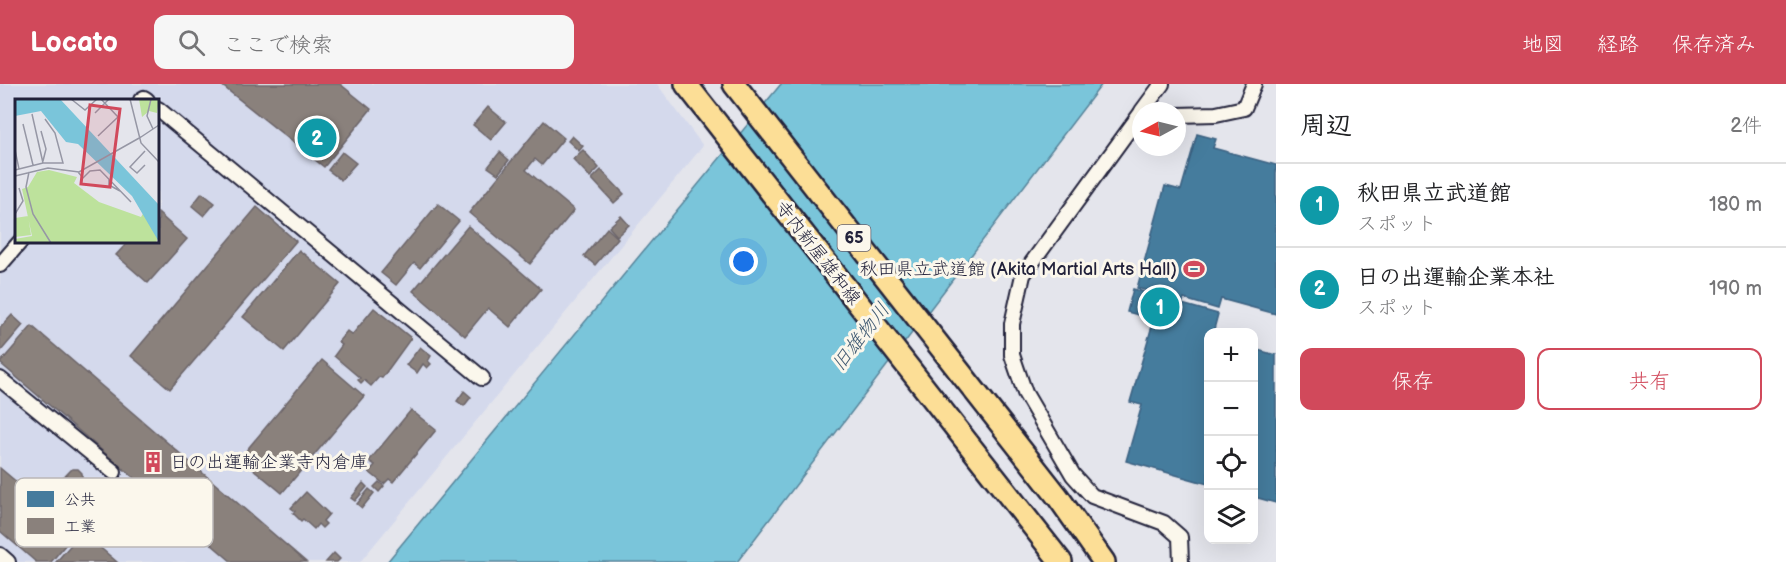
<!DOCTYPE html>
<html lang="ja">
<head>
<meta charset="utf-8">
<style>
  body { margin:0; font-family:"Balsamiq Sans","Klee One",sans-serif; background:#f6f6f6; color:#202124 }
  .controls { position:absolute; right:18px; bottom:18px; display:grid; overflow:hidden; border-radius:12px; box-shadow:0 6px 24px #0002 }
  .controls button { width:54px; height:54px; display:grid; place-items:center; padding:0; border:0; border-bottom:2px solid #e0e0e0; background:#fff; color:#202124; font:30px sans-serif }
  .compass { position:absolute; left:1132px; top:18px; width:54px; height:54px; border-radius:50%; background:#fff; box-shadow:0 6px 24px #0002; rotate:263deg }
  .you { position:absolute; left:744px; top:178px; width:21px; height:21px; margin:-15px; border:4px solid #fff; border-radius:50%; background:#1a73e8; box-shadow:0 0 0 9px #1a73e833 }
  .badge { display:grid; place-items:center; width:39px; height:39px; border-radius:50%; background:#d1495b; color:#fff; font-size:20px; font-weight:700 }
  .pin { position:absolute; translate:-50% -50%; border:3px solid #fff; box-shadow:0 2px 6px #0006 }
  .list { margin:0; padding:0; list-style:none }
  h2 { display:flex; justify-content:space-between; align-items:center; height:78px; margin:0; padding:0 24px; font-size:26px }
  h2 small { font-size:20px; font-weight:400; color:#757577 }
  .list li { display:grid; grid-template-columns:39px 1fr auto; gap:18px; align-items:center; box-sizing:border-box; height:84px; padding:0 24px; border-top:2px solid #e0e0e0 }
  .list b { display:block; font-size:22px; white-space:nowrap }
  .list p { margin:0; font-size:20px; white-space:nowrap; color:#757577 }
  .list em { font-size:20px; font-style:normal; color:#757577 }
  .actions { display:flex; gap:12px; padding:18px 24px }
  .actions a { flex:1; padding:14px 0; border:2px solid #d1495b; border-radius:12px; text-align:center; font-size:21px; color:#d1495b }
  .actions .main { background:#d1495b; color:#fff }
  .icon { flex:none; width:33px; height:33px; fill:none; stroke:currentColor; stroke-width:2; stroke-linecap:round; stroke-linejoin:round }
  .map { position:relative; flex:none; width:1276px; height:478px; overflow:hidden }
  header { display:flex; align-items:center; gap:36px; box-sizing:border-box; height:84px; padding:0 30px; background:#d1495b; color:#fff }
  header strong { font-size:28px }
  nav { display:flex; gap:33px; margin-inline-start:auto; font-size:21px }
  .search { width:420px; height:54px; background:#f6f6f6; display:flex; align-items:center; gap:15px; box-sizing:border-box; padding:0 21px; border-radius:12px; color:#757577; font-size:22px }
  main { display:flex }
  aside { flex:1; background:#fff }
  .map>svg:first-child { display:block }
  .built { fill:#d4d9ec; fill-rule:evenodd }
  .water { fill:#7ac5da; stroke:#57849a; stroke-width:1.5 }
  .public { fill:#457b9d; stroke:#3a6080; stroke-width:1.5 }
  .industry { fill:#8a817c; stroke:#6b6468; stroke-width:1.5 }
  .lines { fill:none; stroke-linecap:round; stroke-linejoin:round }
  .minor-casing { stroke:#22223b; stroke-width:18 }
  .primary-casing { stroke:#22223b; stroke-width:26 }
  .minor { stroke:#fbf7ec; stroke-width:14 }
  .primary { stroke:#fcde96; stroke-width:21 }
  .labels { text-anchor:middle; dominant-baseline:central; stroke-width:6; stroke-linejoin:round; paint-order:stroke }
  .shield { fill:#fbf7ec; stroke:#636270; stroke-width:1.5 }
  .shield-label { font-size:16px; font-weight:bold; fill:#22223b }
  .street-label { font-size:18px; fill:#22223b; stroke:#fbf7ec }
  .poi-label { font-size:18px; fill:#22223b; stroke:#fbf7ec; text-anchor:end }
  .water-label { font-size:20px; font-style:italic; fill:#415b73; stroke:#fbf7ec }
  .inset-road { fill:none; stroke:#9697a5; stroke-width:1.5 }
  .view { fill:#d1495b; fill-opacity:0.15; stroke:#d1495b; stroke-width:3 }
  .inset-edge { fill:none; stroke:#22223b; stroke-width:3 }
  .key { fill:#fbf7ec; stroke:#bab7b7; stroke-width:1.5 }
  .key-label { font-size:16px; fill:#22223b }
</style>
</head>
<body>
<header>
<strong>Locato</strong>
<div class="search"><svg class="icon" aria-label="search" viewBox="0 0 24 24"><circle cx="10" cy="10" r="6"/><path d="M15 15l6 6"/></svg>ここで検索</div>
<nav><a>地図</a><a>経路</a><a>保存済み</a></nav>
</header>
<main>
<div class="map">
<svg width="1276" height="478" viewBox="0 0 1276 478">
  <rect width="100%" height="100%" fill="#e4e5ec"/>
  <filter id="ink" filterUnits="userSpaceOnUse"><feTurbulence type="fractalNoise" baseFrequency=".0167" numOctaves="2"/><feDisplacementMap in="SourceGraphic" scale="12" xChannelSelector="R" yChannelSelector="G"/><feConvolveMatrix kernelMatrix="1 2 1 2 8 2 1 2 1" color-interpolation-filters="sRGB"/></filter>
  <g filter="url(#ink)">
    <path class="built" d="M0 0H657L703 62 360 478H0ZM16 16H158V158H16Z"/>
    <polygon class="water" points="781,0 1102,0 737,478 387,478"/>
    <g class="public">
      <polygon points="1197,50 1216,55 1213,64 1276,81 1276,230 1221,215 1218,225 1184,215 1182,220 1218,230 1213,249 1208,249 1208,400 1126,377 1142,321 1130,318 1154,235 1127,228 1133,205 1159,212 1160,210 1137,204 1165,102 1181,106"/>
      <polygon points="1254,265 1276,271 1276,419 1254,413"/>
    </g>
    <g class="industry">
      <polygon points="220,0 340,0 371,25 324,83"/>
      <polygon points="488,23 506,38 491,56 473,41"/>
      <polygon points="544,37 564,54 542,81 535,75 526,86 574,126 530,180 469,129"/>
      <polygon points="572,52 583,62 579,67 568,57"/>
      <polygon points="583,66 599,84 590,93 573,75"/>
      <polygon points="342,68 356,79 341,96 328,86"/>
      <polygon points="500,68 509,76 498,90 488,83"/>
      <polygon points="601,86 624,110 614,119 592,95"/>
      <polygon points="202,109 215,119 204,132 192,122"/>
      <polygon points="438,120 459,137 420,184 414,179 396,201 381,189"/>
      <polygon points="257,123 296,157 170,305 131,272"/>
      <polygon points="158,129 187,155 148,199 116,171 128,158 158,158"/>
      <polygon points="621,132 629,141 617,152 609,143"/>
      <polygon points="468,142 541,205 510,243 488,224 465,252 413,207"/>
      <polygon points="607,144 618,154 595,181 584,172"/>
      <polygon points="299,166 340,200 284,267 243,233"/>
      <polygon points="374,224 411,254 382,294 379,293 371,302 364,296 361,299 358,296 360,294 334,272 342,261 338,258 347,247 352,251"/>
      <polygon points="12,231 23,241 0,268 0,244"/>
      <polygon points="32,242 306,478 232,478 0,279"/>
      <polygon points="420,263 431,272 428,277 431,280 427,284 423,280 417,289 406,281"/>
      <polygon points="322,276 364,312 282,409 240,374"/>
      <polygon points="464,307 471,313 464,322 457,317"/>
      <polygon points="411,326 436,346 393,398 389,395 384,400 369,388 375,381 369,377"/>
      <polygon points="0,384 76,448 51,478 36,478 0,447"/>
      <polygon points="72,385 78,385 82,389 82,396 59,423 46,412"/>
      <polygon points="379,398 384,402 379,408 374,403"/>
      <polygon points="363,399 367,403 355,417 351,414"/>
      <polygon points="369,405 374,409 362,424 357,420"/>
      <polygon points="306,408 329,430 323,437 326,440 322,444 318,440 314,445 303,435 301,437 293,429 295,427 291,424"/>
      <polygon points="82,448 117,478 56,478"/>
      <polygon points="334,469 340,475 337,478 326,478"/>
    </g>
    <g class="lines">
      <defs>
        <g id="minor">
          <polyline points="141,16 144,14 147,16"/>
          <polyline points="158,25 482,294"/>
          <polyline points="1142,27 1162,0"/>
          <polyline points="1141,29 1023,191 1012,240 1012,271 1025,309 1073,391 1092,412 1164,439 1180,453 1181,478"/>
          <polyline points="1177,31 1216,30 1244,24 1254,0"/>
          <polyline points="0,181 20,158"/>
          <polyline points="0,295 114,388"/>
          <polyline points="0,471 8,478"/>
        </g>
        <g id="primary">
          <polyline points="686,0 1061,478"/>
          <polyline points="734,0 1058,413 1104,478"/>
        </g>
      </defs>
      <use href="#minor" class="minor-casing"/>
      <use href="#primary" class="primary-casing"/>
      <use href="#minor" class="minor"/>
      <use href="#primary" class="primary"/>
    </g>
  </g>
  <defs>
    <symbol id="stadium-bare" viewBox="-9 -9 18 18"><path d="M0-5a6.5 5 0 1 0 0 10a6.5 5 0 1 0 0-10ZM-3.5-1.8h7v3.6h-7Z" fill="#d1495b" stroke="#fbf7ec" stroke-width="2.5" paint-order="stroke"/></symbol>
    <symbol id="building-bare" viewBox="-9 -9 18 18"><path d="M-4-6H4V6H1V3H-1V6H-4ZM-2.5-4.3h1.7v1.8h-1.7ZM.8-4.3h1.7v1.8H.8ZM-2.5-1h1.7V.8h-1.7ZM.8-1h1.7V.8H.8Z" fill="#d1495b" stroke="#fbf7ec" stroke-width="2.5" paint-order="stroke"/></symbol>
  </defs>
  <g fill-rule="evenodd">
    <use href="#stadium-bare" x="1179" y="170" width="30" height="30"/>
    <use href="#building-bare" x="138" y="363" width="30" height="30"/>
  </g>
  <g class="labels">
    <rect class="shield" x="837.5" y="141" width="33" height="26" rx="4.5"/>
    <g class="shield-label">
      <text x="854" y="154">65</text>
    </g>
    <g class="street-label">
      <text transform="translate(818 169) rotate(52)">寺内新屋雄和線</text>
    </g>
    <g class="poi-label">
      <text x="1177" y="185">秋田県立武道館 (Akita Martial Arts Hall)</text>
      <text x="170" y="378" text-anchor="start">日の出運輸企業寺内倉庫</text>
    </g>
    <g class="water-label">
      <text transform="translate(861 253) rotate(-52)">旧雄物川</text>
    </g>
  </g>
  <g transform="translate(15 15)">
    <rect width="144" height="144" fill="#e4e5ec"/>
    <path d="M124 0H144L142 14 134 12 127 18ZM34 71 62 78 59 84 84 103 126 118 129 113 143 138 141 144H0V140L17 137 7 90 13 88 22 73ZM13 117 16 136 0 138V119Z" fill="#bde29c"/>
    <path d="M0 0H45L144 106V143L117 97 63 45 51 43 26 12 0 17Z" fill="#7ac5da"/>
    <path class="inset-road" d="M56 0 70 11 82 0M115 0 126 44 144 63M136 0 132 17 138 30M80 14 94 0M17 15 28 64M8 25 18 66M26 32 31 50 28 62M83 37 103 18 86 0M126 38 144 26M0 51 4 70M130 52 115 68 122 74 130 66M0 71 28 64H48L40 34 30 20M14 73 11 88 18 115 36 144M63 73 68 79 75 72 85 71 116 103M0 77 33 69 64 73 126 38M94 80V86L105 92M0 115 8 102 4 89"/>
    <path class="view" d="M75 6 105 10 95 88 66 85Z"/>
    <rect width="144" height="144" class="inset-edge"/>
  </g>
  <rect x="15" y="394" width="198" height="69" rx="9" class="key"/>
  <rect x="27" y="407" width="27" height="16" fill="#457b9d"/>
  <rect x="27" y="434" width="27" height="16" fill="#8a817c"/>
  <g class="key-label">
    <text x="64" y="421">公共</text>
    <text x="64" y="448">工業</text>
  </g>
</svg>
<div class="controls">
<button>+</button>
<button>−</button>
<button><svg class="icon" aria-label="locate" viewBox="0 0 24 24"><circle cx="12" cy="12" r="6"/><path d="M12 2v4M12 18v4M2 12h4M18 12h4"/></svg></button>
<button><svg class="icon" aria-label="layers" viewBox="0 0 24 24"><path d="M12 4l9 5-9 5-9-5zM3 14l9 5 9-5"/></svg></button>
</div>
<svg class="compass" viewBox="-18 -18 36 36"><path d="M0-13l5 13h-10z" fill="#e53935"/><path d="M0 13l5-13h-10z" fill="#757577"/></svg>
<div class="you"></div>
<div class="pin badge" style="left:1160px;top:223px;background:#0f9aa8">1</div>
<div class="pin badge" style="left:317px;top:54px;background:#0f9aa8">2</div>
</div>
<aside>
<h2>周辺<small>2件</small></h2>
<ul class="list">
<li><span class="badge" style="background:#0f9aa8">1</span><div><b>秋田県立武道館</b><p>スポット</p></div><em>180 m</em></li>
<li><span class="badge" style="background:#0f9aa8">2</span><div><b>日の出運輸企業本社</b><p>スポット</p></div><em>190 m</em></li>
</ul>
<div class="actions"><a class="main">保存</a><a>共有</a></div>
</aside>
</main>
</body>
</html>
